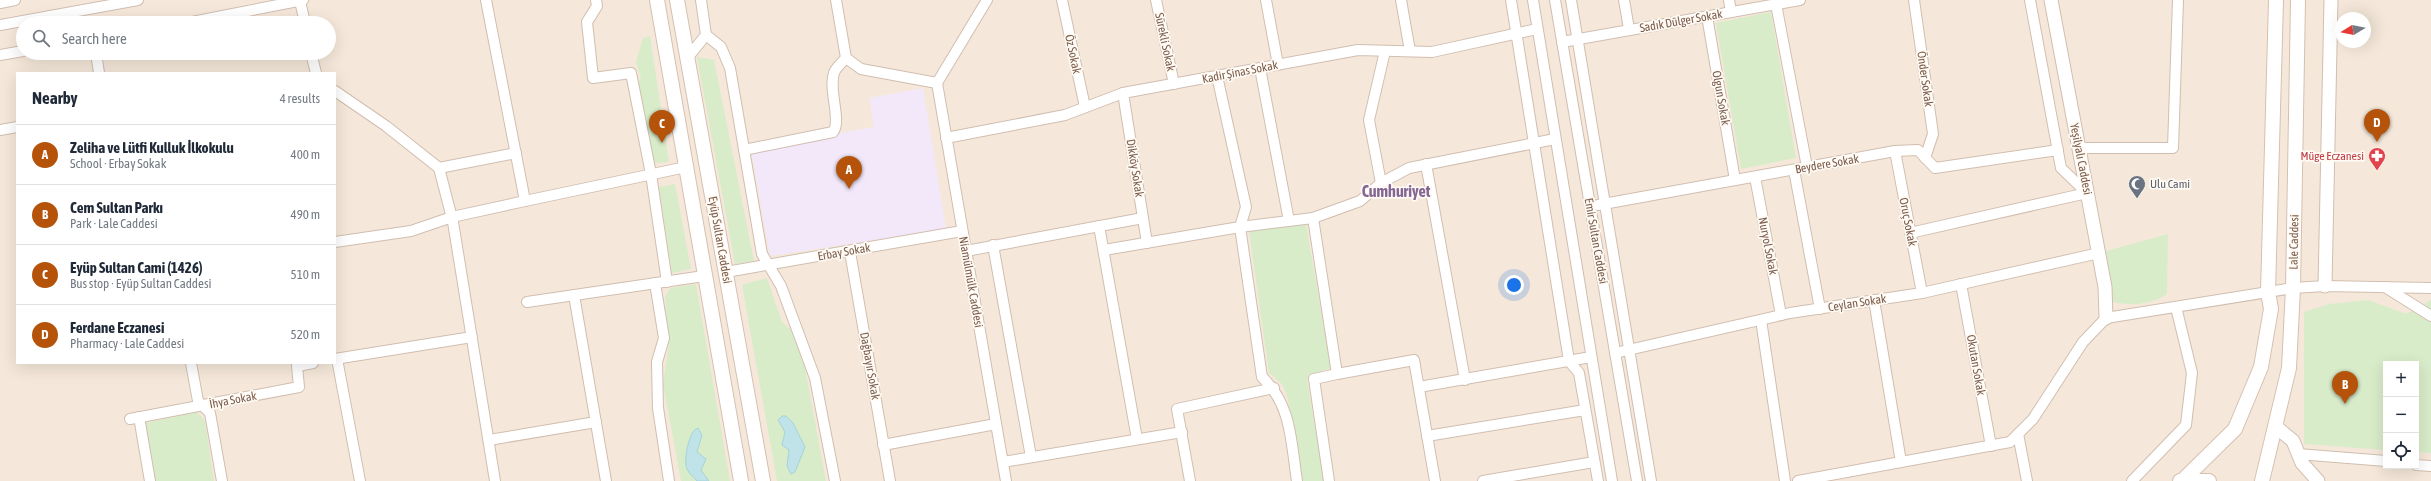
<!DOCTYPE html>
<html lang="en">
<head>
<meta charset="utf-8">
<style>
  body { margin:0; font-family:"Asap Condensed",sans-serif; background:#f6f6f7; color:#1f2937 }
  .controls { position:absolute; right:12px; bottom:12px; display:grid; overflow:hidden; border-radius:0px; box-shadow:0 4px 16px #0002 }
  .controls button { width:36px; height:36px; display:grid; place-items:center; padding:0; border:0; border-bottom:1px solid #e0e1e3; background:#fff; color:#1f2937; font:20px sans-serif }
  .compass { position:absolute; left:2335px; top:12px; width:36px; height:36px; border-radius:50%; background:#fff; box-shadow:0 4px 16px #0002; rotate:260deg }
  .you { position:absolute; left:1514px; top:285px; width:14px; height:14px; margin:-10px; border:3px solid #fff; border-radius:50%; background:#1a73e8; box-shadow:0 0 0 6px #1a73e833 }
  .badge { display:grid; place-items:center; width:26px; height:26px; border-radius:50%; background:#b45309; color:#fff; font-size:13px; font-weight:700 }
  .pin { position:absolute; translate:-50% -33px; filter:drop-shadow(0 1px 2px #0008) }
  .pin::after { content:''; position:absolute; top:21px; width:14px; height:12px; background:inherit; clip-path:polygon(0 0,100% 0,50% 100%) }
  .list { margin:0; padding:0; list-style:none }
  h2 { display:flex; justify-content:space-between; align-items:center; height:52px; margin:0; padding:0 16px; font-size:17px }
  h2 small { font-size:13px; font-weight:400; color:#747a83 }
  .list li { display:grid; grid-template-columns:26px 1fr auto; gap:12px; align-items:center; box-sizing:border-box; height:60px; padding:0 16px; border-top:1px solid #e0e1e3 }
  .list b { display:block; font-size:15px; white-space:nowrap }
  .list p { margin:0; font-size:13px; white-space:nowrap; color:#747a83 }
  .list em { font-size:13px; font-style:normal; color:#747a83 }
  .icon { flex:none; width:22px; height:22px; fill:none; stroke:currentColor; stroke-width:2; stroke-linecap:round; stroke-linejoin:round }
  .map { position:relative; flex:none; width:2431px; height:481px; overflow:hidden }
  .search { position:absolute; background:#fff; box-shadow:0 4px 16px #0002; left:16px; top:16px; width:320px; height:44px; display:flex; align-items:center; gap:10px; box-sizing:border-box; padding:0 14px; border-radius:22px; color:#747a83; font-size:15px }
  .panel { position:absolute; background:#fff; box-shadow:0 4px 16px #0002; left:16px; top:72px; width:320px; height:292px; border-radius:0px }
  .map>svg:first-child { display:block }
  .residential { fill:#f5e8da; fill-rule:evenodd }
  .education { fill:#f3e8fa }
  .green { fill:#d8ecc9 }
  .water { fill:#bfe3e8; stroke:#a5d3da }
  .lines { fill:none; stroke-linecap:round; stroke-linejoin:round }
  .minor-casing { stroke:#d1beb0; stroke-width:12 }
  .tertiary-casing { stroke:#d1beb0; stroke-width:15 }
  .secondary-casing { stroke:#d6c0b0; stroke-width:16 }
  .minor { stroke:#fff; stroke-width:10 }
  .tertiary { stroke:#fff; stroke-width:13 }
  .secondary { stroke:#fff; stroke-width:14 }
  .labels { text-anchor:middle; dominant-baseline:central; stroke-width:3.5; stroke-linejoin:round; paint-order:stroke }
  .street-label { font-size:12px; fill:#7a5c4d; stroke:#fffaf3 }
  .health-label { font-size:12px; fill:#be3a42; stroke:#fffaf3; text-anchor:end }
  .worship-label { font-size:12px; fill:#5b616d; stroke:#fffaf3; text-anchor:start }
  .district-label { font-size:16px; font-weight:bold; fill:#846695; stroke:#fffaf3 }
</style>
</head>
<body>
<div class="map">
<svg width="2431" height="481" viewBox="0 0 2431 481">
  <rect width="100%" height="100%" fill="#fdf6ec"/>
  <path class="residential" d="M0 0H2431V481H0ZM2341 18H2365V42H2341ZM23 23H329V53H23ZM17 73H335V363H17ZM2386 364H2416V466H2386Z"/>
  <polygon class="education" points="923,88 946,229 770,256 751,149 874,127 869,98"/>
  <g class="green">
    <polygon points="1771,12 1796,158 1741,169 1716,23"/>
    <polygon points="650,36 669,162 652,163 638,83 641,78 636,62 643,38"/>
    <polygon points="697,57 714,60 754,261 735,264"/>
    <polygon points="675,184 691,269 672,273 659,187"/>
    <polygon points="1306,224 1331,368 1309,375 1307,380 1324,481 1303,481 1288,400 1283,385 1269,373 1249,231"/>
    <path d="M2168 234 2167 294C2150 305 2133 306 2113 302L2106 251Z"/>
    <polygon points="767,278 782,322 797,335 801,346 826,481 777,481 742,285"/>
    <polygon points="696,284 730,481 681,481 663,384 669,344 665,297 670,288"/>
    <polygon points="2368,300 2406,314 2431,300 2431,453 2416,452 2416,364 2386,364 2386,450 2304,444 2304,312 2329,304"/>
    <polygon points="197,412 205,421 214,481 155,481 145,423"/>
  </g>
  <g class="water">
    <polygon points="782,416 786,416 793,423 805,447 795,472 791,474 787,466 789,450 782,445 785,432 778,420"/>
    <path d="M698 428 702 435 697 452 706 459 701 470 709 481H697C694 477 689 474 687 469 683 461 689 430 698 428Z"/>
  </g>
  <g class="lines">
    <defs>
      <g id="minor">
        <polyline points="486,0 525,201 686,167"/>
        <polyline points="596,0 597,6 587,22 593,78 631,73 651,174 667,282"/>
        <polyline points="836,0 846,58 861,69 937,83"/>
        <polyline points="1062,0 1085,107"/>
        <polyline points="1156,0 1174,84"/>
        <polyline points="1266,0 1278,65"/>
        <polyline points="1401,0 1410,51"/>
        <polyline points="1511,0 1569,361 1579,373 1598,481"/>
        <polyline points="1533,0 1612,481"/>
        <polyline points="1555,0 1637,481"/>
        <polyline points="1571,0 1651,481"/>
        <polyline points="1624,0 1629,29"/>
        <polyline points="1729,0 1731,12"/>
        <polyline points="1914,0 1933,134 1925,158"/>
        <polyline points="2030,0 2061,168 2087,193"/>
        <polyline points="300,1 305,23"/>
        <polyline points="0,3 15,0"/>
        <polyline points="1776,4 1807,167"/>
        <polyline points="1707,16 1735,180"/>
        <polyline points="187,23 303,0"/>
        <polyline points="0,25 138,0"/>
        <polyline points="706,35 721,47 730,68 762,254 781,286 815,378 835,481"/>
        <polyline points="1562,42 1800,0"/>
        <polyline points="96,53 99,73"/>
        <polyline points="311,53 316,73"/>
        <polyline points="0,55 23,51"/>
        <polyline points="688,57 706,35 701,0"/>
        <polyline points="1260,68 1289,221"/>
        <polyline points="937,83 1006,481"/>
        <polyline points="937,83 987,0"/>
        <polyline points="335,91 386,126 439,168 453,222 495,481"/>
        <polyline points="1123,93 1147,243"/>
        <polyline points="0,130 17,127"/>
        <polyline points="946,138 1065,115 1123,93 1358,50 1432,52 1537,29"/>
        <polyline points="2079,148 2173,148 2178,0"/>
        <path d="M744 150 833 132C842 121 828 90 834 73 836 67 843 62 846 58"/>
        <polyline points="1895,151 1922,293"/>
        <polyline points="1426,164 1465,380"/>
        <polyline points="439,168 516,153"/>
        <polyline points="1794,170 1820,309"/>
        <polyline points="1755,177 1781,315"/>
        <polyline points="1381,183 1369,120 1385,51"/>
        <polyline points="1598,205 1895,151 1918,150 1935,168 2058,150"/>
        <polyline points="1099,226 1137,439"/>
        <polyline points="1910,233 2087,193"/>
        <polyline points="335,242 411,231 452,217 525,201"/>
        <polyline points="993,245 1031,457"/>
        <polyline points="1104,250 1240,227 1246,207 1217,76"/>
        <polyline points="966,251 1143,218"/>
        <polyline points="850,252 890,481"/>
        <polyline points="726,272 962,231"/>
        <polyline points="655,283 664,338 657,362 658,408 669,481"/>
        <polyline points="1961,284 1991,446"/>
        <polyline points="2385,287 2431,316"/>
        <polyline points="574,295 606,481"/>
        <polyline points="1874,300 1901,462"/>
        <polyline points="527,302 704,276"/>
        <polyline points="1761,320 1785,481"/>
        <polyline points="1615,353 1790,313 1922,293 2099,253"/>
        <polyline points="335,359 472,337"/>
        <polyline points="337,359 360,481"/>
        <polyline points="191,363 198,401 210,413 222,481"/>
        <polyline points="1337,374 1414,360 1435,481"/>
        <polyline points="1419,387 1591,357"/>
        <polyline points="139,417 150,481"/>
        <polyline points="130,419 299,387 297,366 313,363"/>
        <polyline points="2018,434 2027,481"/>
        <polyline points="1427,436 1585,410"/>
        <polyline points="489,440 596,422"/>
        <polyline points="883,445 996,424"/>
        <polyline points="2298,454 2386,461"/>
        <polyline points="1003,462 1182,432"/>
        <polyline points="2416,465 2431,466"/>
        <polyline points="1190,481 1177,409 1274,388"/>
        <path d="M1297 481C1291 443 1292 405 1262 377L1240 227 1313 218"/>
        <polyline points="1329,481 1314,379 1337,374 1313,218 1360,201 1381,183 1409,168 1555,139"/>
        <polyline points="1483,481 1594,462"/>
        <polyline points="1798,481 2010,442 2033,419 2083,342 2106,318 2293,288 2325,286 2431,288"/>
        <polyline points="2132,481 2186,425 2192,373 2176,307"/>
      </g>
      <g id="tertiary">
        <polyline points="2051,0 2105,287 2106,318"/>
        <polyline points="2325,286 2331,0"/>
        <polyline points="2275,426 2293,441 2302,463 2318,481"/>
      </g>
      <g id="secondary">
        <polyline points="657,0 741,481"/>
        <polyline points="677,0 763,481"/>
        <polyline points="2183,480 2235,429 2261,367 2271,309 2268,292 2276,0"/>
        <polyline points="2180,481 2209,481"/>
        <polyline points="2262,481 2289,368 2293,288 2298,0"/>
      </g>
    </defs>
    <use href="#minor" class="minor-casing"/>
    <use href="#tertiary" class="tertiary-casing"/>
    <use href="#secondary" class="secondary-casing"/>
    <use href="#minor" class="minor"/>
    <use href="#tertiary" class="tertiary"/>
    <use href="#secondary" class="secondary"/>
  </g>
  <defs>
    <symbol id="pharmacy-pin" viewBox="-11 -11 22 30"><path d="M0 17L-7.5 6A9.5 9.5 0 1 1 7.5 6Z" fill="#e0444e" stroke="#fffaf3"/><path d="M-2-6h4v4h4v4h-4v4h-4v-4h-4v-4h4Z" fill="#fff"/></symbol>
    <symbol id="mosque-pin" viewBox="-11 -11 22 30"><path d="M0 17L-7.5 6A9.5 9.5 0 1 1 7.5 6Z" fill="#6b7280" stroke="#fffaf3"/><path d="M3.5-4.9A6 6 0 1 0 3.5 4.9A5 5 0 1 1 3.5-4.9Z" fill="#fff"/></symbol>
  </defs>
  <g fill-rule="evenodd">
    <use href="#pharmacy-pin" x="2367" y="146" width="20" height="27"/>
    <use href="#mosque-pin" x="2127" y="174" width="20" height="27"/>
  </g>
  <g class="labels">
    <g class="street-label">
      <text transform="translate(1681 21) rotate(-10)">Sadık Dülger Sokak</text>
      <text transform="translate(1165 42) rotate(78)">Sürekli Sokak</text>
      <text transform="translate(1073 54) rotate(78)">Öz Sokak</text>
      <text transform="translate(1240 72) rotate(-11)">Kadir Şinas Sokak</text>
      <text transform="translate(1925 79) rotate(82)">Önder Sokak</text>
      <text transform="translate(1721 98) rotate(80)">Olgun Sokak</text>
      <text transform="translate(2081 159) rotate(79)">Yeşilyalı Caddesi</text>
      <text transform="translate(1827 164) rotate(-10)">Beydere Sokak</text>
      <text transform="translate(1135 168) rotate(81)">Dikköy Sokak</text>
      <text transform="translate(1908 222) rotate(79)">Oruç Sokak</text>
      <text transform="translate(720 240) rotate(80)">Eyüp Sultan Caddesi</text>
      <text transform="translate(1596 241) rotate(80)">Emir Sultan Caddesi</text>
      <text transform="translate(2294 242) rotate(-89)">Lale Caddesi</text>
      <text transform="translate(1768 246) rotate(79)">Nuryol Sokak</text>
      <text transform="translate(844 252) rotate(-10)">Erbay Sokak</text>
      <text transform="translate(971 282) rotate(80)">Niamülmülk Caddesi</text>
      <text transform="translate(1857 303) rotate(-9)">Ceylan Sokak</text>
      <text transform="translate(1976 365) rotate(80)">Okutan Sokak</text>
      <text transform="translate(870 366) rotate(80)">Dağbayır Sokak</text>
      <text transform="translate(233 400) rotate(-11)">İhya Sokak</text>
    </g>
    <g class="health-label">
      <text x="2364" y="156">Müge Eczanesi</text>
    </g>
    <g class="worship-label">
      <text x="2150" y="184">Ulu Cami</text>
    </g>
    <g class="district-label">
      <text x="1396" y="191">Cumhuriyet</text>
    </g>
  </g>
</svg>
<div class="controls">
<button>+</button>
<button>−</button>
<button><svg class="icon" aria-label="locate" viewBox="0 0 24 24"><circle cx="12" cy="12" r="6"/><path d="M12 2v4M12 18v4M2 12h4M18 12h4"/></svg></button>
</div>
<svg class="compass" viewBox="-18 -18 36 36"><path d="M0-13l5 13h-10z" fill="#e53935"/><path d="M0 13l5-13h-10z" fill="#747a83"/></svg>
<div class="you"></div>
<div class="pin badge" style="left:849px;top:189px">A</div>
<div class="pin badge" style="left:2345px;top:404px">B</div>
<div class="pin badge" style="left:662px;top:143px">C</div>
<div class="pin badge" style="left:2377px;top:142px">D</div>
<div class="search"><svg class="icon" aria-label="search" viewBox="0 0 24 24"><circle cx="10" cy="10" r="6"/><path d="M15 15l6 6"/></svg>Search here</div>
<section class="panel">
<h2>Nearby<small>4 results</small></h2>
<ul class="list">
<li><span class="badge">A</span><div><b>Zeliha ve Lütfi Kulluk İlkokulu</b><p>School · Erbay Sokak</p></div><em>400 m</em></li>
<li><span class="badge">B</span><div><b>Cem Sultan Parkı</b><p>Park · Lale Caddesi</p></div><em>490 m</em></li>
<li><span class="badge">C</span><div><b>Eyüp Sultan Cami (1426)</b><p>Bus stop · Eyüp Sultan Caddesi</p></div><em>510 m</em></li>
<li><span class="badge">D</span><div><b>Ferdane Eczanesi</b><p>Pharmacy · Lale Caddesi</p></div><em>520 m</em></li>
</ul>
</section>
</div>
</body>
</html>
